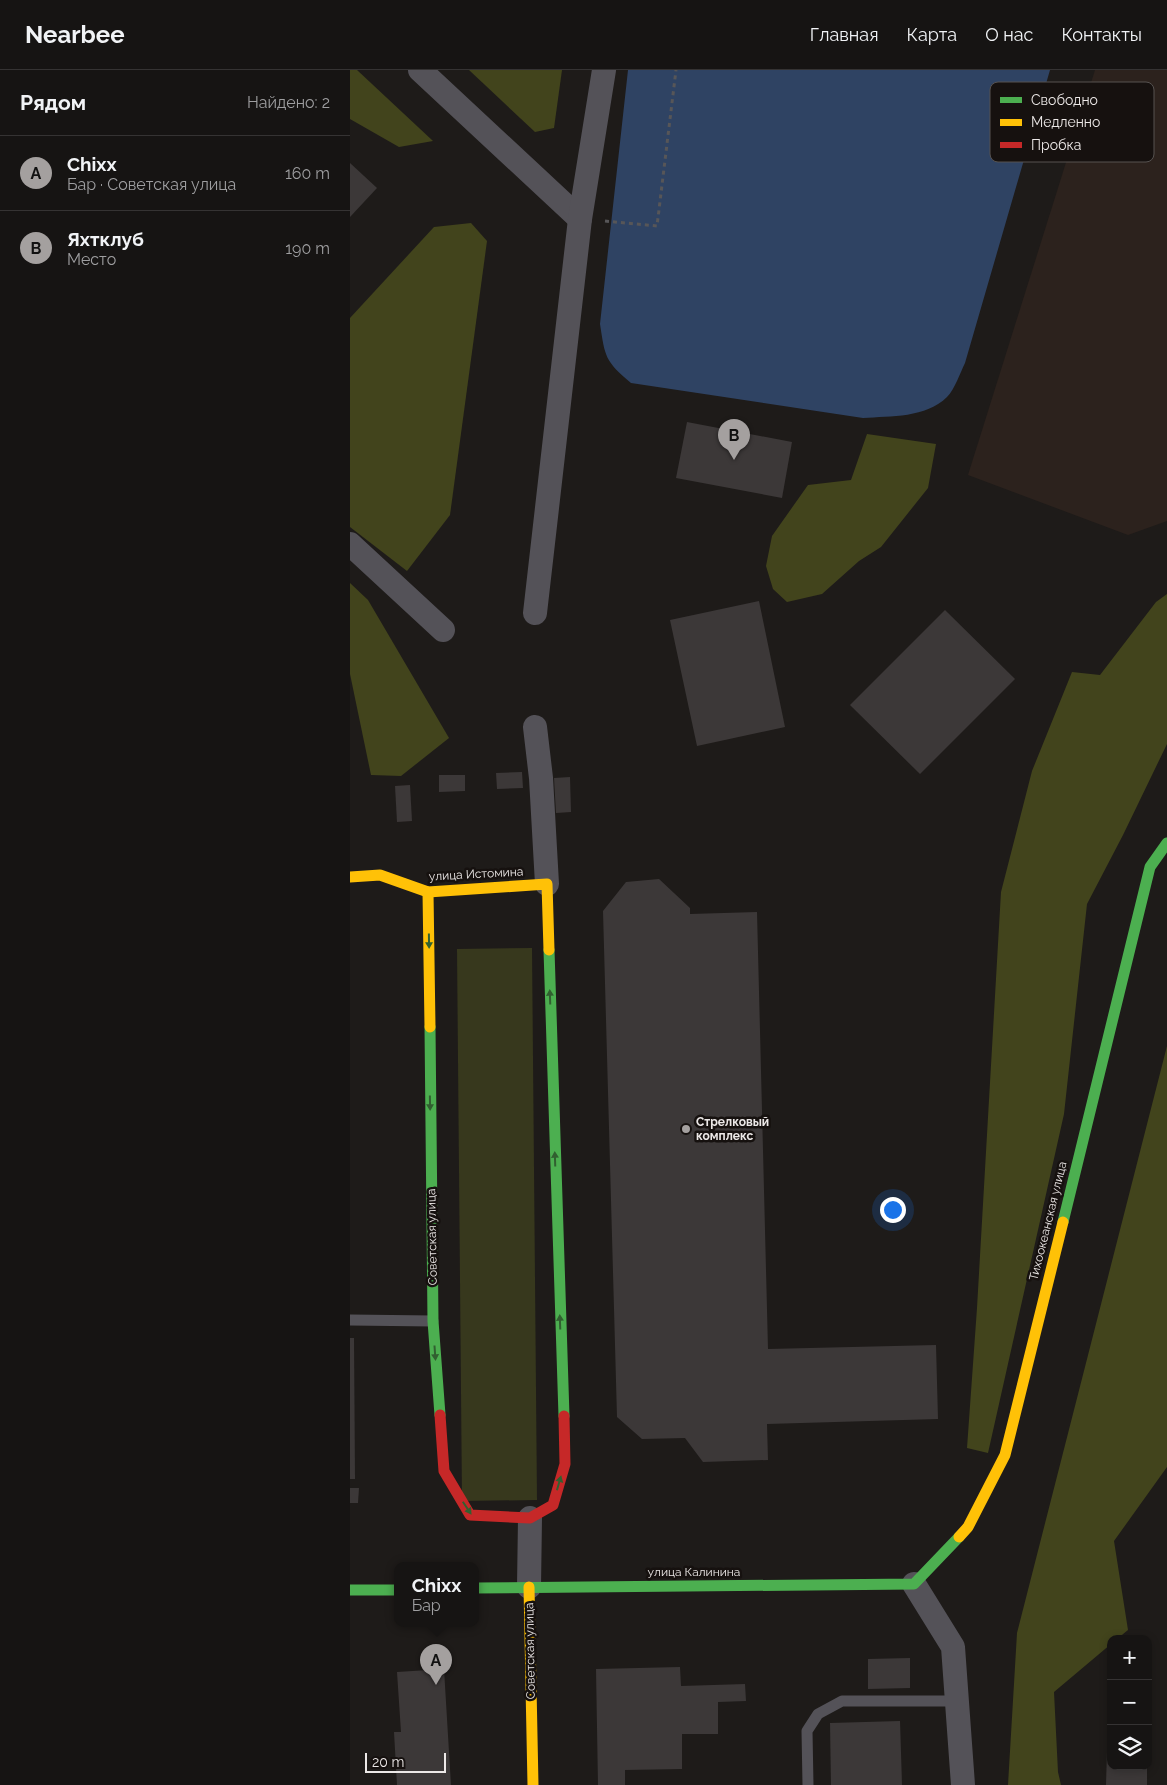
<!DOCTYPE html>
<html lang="ru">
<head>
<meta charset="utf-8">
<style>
  body { margin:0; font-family:Raleway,sans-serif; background:#1f1d1c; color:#f1f3f6 }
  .controls { position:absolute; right:15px; bottom:15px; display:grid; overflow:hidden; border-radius:10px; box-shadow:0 2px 8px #0003 }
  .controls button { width:45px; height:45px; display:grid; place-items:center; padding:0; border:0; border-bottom:1px solid #353333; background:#161413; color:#f1f3f6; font:25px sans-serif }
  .scale { position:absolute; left:15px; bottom:12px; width:81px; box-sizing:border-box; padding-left:5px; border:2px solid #ece8e7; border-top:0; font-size:14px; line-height:18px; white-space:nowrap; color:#ece8e7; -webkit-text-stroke:4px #16110f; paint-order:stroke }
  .you { position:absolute; left:542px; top:1139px; width:18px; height:18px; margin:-12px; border:4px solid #fff; border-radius:50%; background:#1a73e8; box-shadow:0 0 0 8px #1a73e833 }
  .badge { display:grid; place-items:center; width:32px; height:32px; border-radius:50%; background:#a4a09f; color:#111; font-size:16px; font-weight:700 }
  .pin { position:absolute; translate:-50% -41px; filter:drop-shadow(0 1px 2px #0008) }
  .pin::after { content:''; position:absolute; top:26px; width:18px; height:15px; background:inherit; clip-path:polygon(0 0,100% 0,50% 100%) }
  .popup { position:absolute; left:44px; top:1492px; width:85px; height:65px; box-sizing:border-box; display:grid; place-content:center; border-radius:10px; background:#161413; filter:drop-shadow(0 1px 4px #0005); font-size:16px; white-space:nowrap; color:#9e9ea0 }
  .popup b { font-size:19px; color:#f1f3f6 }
  .popup::after { content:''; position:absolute; left:50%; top:100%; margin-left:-10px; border:10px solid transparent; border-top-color:#161413 }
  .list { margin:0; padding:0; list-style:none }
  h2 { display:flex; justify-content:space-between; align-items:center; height:65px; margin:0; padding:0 20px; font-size:21px }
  h2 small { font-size:16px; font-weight:400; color:#9e9ea0 }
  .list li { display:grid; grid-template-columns:32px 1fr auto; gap:15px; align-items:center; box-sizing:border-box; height:75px; padding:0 20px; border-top:1px solid #353333 }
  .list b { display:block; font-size:19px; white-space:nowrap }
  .list p { margin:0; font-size:16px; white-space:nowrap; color:#9e9ea0 }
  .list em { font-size:16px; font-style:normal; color:#9e9ea0 }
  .icon { flex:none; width:28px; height:28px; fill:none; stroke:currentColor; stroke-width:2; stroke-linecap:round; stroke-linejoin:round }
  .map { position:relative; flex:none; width:817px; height:1715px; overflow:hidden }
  header { display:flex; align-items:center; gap:30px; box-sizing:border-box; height:70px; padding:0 25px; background:#161413; border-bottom:1px solid #353333 }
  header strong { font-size:24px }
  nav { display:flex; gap:28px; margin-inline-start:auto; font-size:18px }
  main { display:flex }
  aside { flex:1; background:#161413 }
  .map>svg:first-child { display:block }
  .built { fill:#2c221d }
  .green { fill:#37381d }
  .forest { fill:#42441c }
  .water { fill:#2f4363 }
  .building { fill:#3c3838 }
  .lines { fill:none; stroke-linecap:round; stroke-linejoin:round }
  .path { stroke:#575658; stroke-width:3; stroke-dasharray:4 4; stroke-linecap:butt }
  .lane { stroke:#545258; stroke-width:11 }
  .street { stroke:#545258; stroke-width:24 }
  .fast { stroke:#4caf50; stroke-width:11 }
  .slow { stroke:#ffc107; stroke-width:11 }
  .jam { stroke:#c62828; stroke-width:11 }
  .oneway { fill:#316030 }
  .poi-dot { fill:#a4a09f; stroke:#16110f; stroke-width:2 }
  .labels { text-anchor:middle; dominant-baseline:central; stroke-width:5; stroke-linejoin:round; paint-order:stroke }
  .street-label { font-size:12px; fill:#ece8e7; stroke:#16110f }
  .poi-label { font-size:12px; font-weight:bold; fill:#ece8e7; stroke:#16110f; text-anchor:start }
  .key { fill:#16110f; stroke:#565250; stroke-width:1 }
  .key-label { font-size:14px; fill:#ece8e7 }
</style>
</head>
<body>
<header>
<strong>Nearbee</strong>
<nav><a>Главная</a><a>Карта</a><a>О нас</a><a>Контакты</a></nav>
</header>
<main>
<aside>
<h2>Рядом<small>Найдено: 2</small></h2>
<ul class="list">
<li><span class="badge">A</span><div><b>Chixx</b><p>Бар · Советская улица</p></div><em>160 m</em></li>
<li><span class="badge">B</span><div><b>Яхтклуб</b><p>Место</p></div><em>190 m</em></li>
</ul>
</aside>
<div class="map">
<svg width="817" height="1715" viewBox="0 0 817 1715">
  <rect width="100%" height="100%" fill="#1e1b19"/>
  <polygon class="built" points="745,0 817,0 817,451 778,465 618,405"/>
  <polygon class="green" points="182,878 187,1430 112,1431 107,879"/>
  <g class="forest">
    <polygon points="0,0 7,0 83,71 49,77 0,49"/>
    <polygon points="119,0 212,0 204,58 185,62"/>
    <polygon points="121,153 137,171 100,445 57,501 0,457 0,248 84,157"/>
    <polygon points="517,364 586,374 578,418 531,477 509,491 472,524 437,532 423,519 416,496 422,466 458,415 501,410"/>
    <polygon points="0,513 18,530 99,668 51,706 21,705 0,604"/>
    <polygon points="817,524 817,674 773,765 737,834 714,1044 638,1383 617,1378 627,1238 651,822 682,701 722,602 750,605 806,532"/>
    <polygon points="817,976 817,1397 764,1471 778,1560 767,1569 761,1569 761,1574 704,1622 708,1702 711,1715 658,1715 667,1563"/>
  </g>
  <path class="water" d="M278 0H700L615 293C610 303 605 319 597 327 576 348 541 346 513 348L281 313C255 291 255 287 250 254Z"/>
  <g class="building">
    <polygon points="0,93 27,118 0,147"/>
    <polygon points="337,352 442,372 432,428 326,408"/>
    <polygon points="409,531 435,657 347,676 320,550"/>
    <polygon points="595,540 665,609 570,704 500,635"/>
    <polygon points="172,702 173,718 147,719 146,703"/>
    <polygon points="89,705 115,705 115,721 89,722"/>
    <polygon points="220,707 221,742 206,743 204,708"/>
    <polygon points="60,715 62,751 47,752 45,716"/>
    <polygon points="309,809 340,838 340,844 407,842 418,1279 586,1275 588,1349 417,1354 418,1390 353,1392 335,1368 292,1369 267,1347 253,841 276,812"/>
    <polygon points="0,1268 4,1268 5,1409 0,1409"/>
    <polygon points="0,1418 9,1418 8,1433 0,1433"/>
    <polygon points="560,1588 560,1618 518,1619 518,1589"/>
    <polygon points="330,1597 331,1616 395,1614 396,1631 368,1632 368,1664 332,1664 332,1699 275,1700 275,1715 248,1715 246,1599"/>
    <polygon points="94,1599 101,1715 47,1715 44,1662 51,1662 47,1602"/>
    <polygon points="759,1614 761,1614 761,1696 797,1696 797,1715 756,1715"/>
    <polygon points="550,1651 552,1715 481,1715 480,1653"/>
  </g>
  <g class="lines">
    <polyline class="path" points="255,151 307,156 326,0"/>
    <g class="lane">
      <polyline points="0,1250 83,1251"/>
      <polyline points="458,1715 457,1661 468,1644 492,1631 607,1631"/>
    </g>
    <g class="street">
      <polyline points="70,0 230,149"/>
      <polyline points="0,474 93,560"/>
      <polyline points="185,543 230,149 254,0"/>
      <polyline points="185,657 191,708 197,814"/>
      <polyline points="564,1514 603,1577 613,1715"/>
      <polyline points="179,1517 180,1448"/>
    </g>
    <g class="fast">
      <polyline points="199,880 214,1346"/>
      <polyline points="80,957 83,1251 90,1345"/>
      <polyline points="713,1152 800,797 817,773"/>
      <polyline points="125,1518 564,1514 609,1467"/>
      <polyline points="0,1520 47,1520"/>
    </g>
    <g class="slow">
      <polyline points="0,807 30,805 78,822 197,814 199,880"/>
      <polyline points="78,822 80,957"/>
      <polyline points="609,1467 618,1457 655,1385 713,1152"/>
      <polyline points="179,1517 183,1715"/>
    </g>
    <polyline class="jam" points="90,1345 94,1401 120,1445 180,1448 203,1435 215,1394 214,1346"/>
  </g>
  <defs><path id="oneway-solid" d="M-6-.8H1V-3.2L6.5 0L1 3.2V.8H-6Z" transform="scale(1.25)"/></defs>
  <g class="oneway">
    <use href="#oneway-solid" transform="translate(79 871) rotate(89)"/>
    <use href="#oneway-solid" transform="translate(200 927) rotate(-92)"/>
    <use href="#oneway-solid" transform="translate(80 1033) rotate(89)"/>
    <use href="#oneway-solid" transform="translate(205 1089) rotate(-92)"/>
    <use href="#oneway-solid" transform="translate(210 1252) rotate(-92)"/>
    <use href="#oneway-solid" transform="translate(85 1283) rotate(86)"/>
    <use href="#oneway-solid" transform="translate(209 1413) rotate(-74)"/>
    <use href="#oneway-solid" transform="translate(117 1438) rotate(56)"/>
  </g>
  <circle class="poi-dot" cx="336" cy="1059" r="5"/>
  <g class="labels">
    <g class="street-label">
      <text transform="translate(126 804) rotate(-3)">улица Истомина</text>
      <text transform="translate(698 1151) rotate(-76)">Тихоокеанская улица</text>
      <text transform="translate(82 1167) rotate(-91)">Советская улица</text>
      <text x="344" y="1502">улица Калинина</text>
      <text transform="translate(180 1581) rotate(-91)">Советская улица</text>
    </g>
    <g class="poi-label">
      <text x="346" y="1052">Стрелковый<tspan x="346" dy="14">комплекс</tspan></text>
    </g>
  </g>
  <rect x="640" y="12" width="164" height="80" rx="8" class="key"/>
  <rect x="650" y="27" width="22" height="6" fill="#4caf50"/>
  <rect x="650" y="49" width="22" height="7" fill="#ffc107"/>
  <rect x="650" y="72" width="22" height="6" fill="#c62828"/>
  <g class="key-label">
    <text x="681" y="35">Свободно</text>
    <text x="681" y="57">Медленно</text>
    <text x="681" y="80">Пробка</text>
  </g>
</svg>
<div class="controls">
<button>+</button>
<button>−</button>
<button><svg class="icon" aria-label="layers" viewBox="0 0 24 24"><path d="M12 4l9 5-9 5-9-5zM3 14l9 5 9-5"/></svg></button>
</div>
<div class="scale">20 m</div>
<div class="you"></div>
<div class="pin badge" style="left:86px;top:1615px">A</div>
<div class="popup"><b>Chixx</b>Бар</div>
<div class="pin badge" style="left:384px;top:390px">B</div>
</div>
</main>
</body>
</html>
